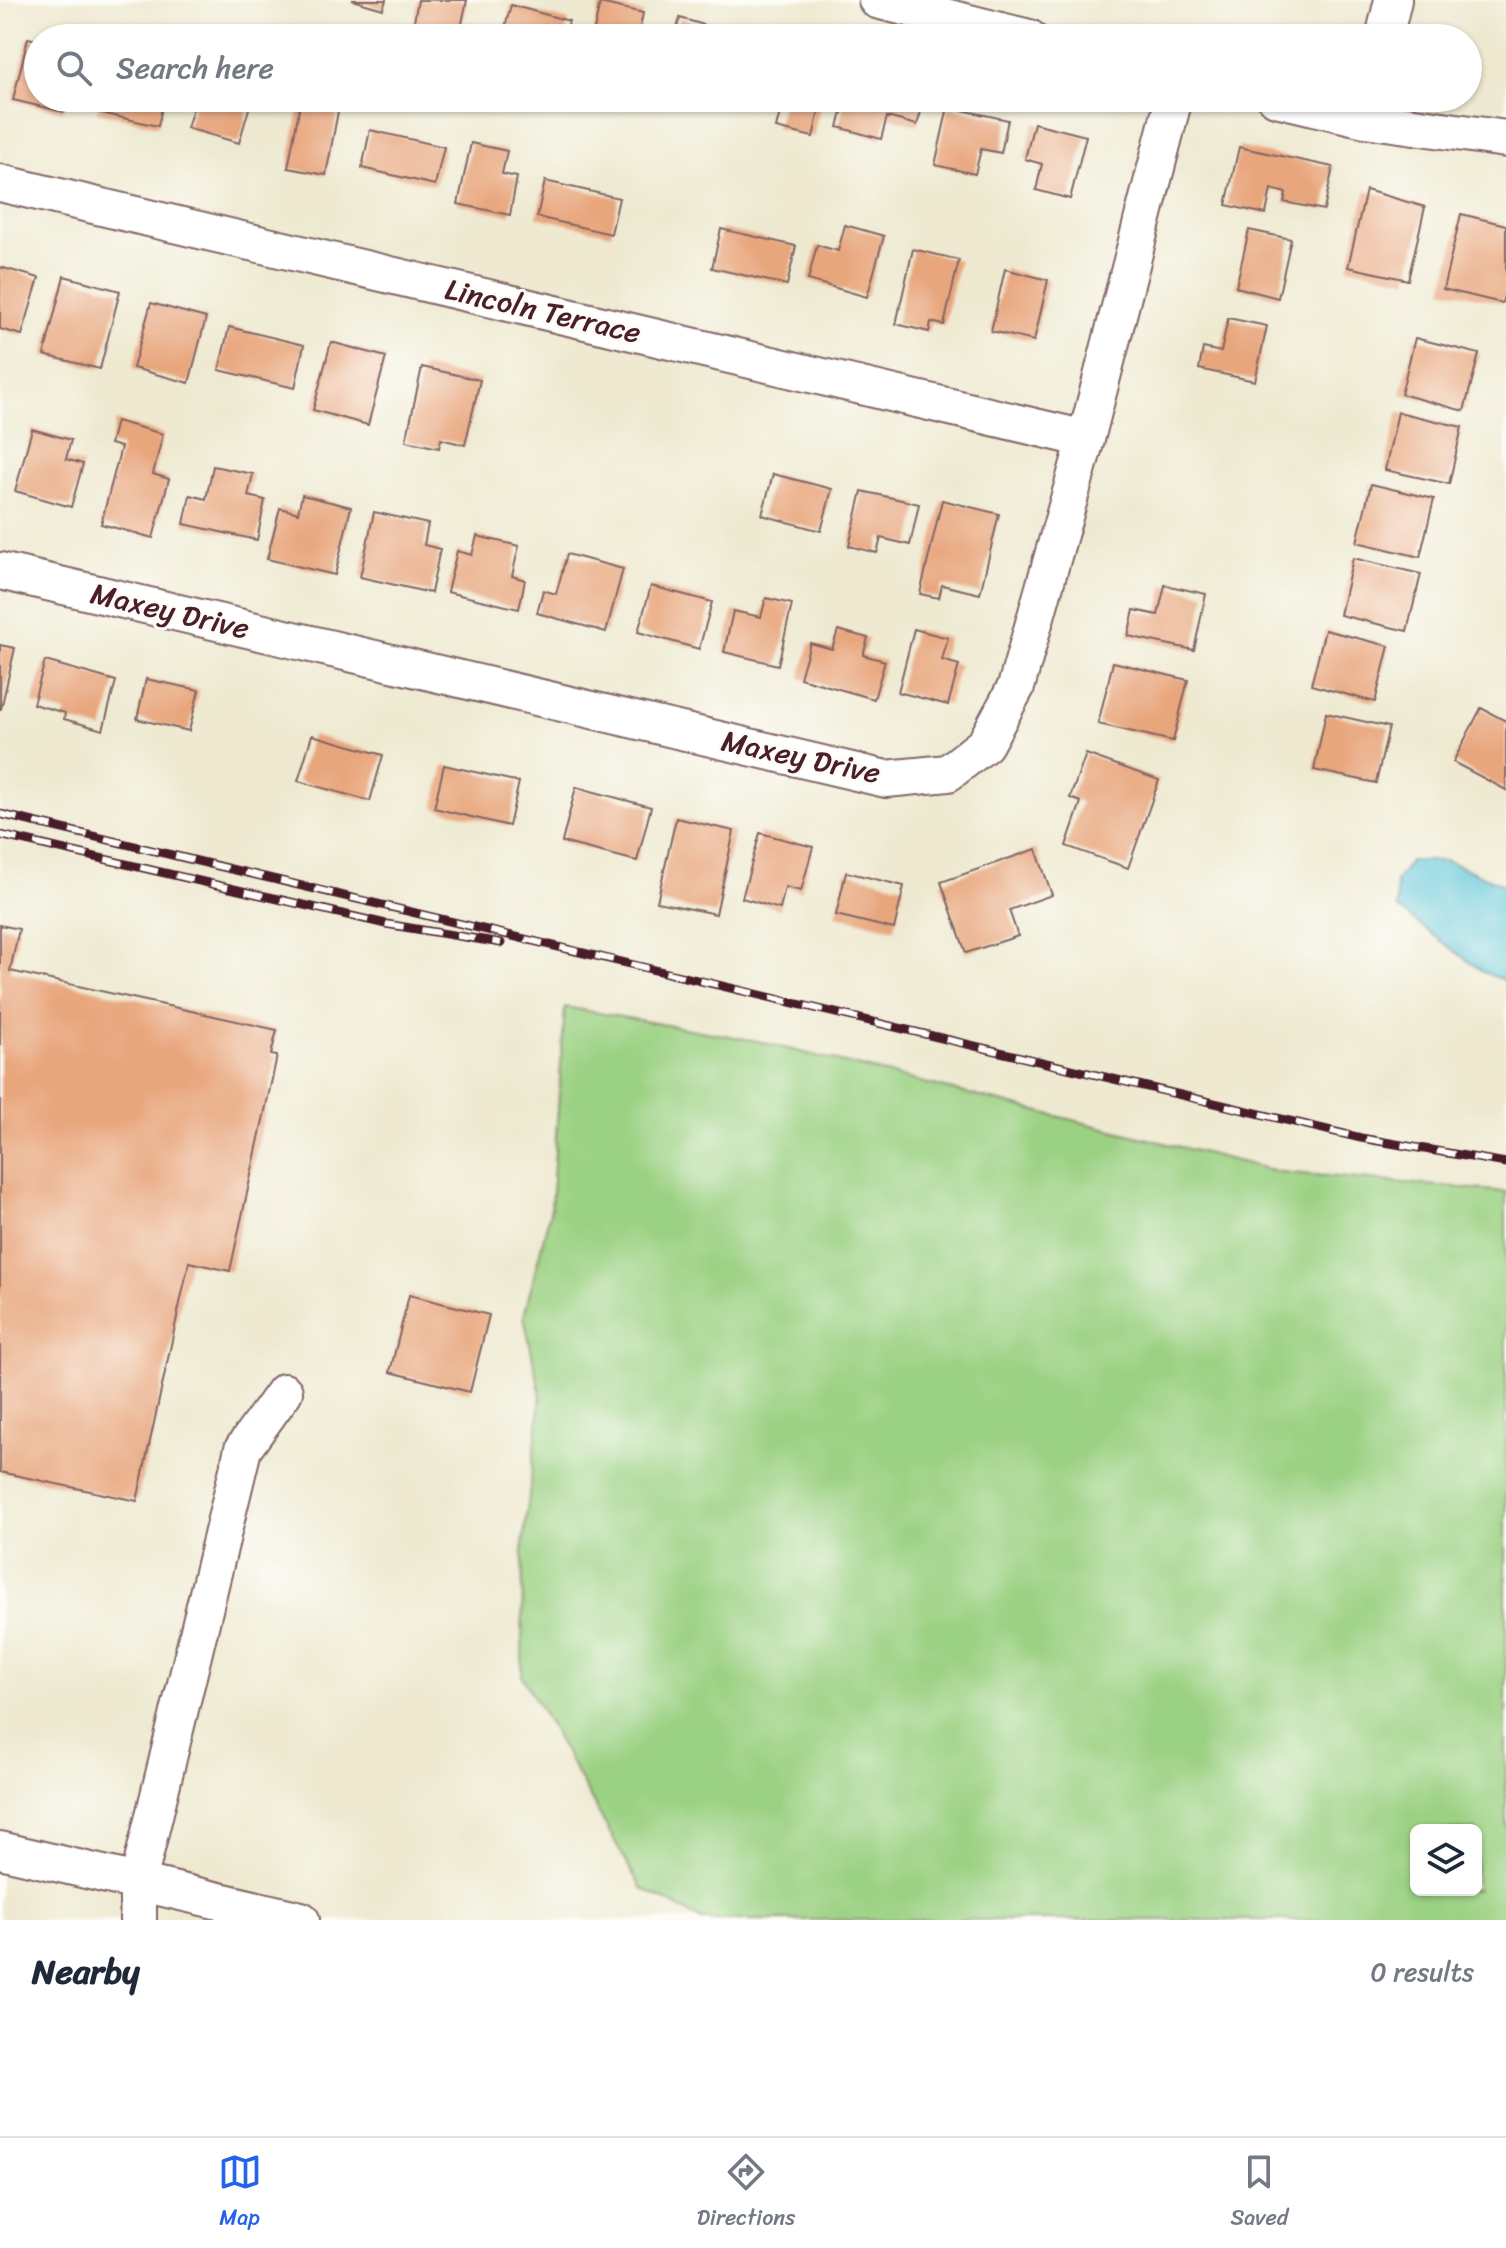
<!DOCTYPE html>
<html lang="en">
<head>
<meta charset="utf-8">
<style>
  body { margin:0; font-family:Sriracha,sans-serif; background:#f6f6f7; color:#1f2937 }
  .controls { position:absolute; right:24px; bottom:24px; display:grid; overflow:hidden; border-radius:12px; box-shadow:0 2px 6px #0004 }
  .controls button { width:72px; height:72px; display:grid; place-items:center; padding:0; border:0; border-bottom:2px solid #e0e1e3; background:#fff; color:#1f2937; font:40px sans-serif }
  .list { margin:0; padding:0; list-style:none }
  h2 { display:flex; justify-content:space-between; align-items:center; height:104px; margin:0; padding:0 32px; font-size:34px }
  h2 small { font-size:26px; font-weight:400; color:#747a83 }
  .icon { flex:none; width:44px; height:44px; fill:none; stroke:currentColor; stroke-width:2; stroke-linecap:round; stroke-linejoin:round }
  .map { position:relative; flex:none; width:1506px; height:1920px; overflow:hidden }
  .search { position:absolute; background:#fff; box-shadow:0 2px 6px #0004; left:24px; right:24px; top:24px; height:88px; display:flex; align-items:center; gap:20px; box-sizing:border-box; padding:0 28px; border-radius:44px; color:#747a83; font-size:30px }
  .sheet { height:216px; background:#fff }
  nav { display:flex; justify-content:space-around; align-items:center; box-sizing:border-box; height:112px; border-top:2px solid #e0e1e3; background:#fff; font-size:22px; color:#747a83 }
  nav a { display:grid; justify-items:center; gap:4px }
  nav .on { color:#2563eb }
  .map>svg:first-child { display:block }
  .green { fill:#9bd183; stroke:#727857; stroke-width:2; fill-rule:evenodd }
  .water { fill:#5dc6d9; stroke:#547282; stroke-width:2 }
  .building { fill:#e8a67d }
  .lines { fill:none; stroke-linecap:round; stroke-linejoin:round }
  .minor-casing { stroke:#836665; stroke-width:40 }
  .minor { stroke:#fff; stroke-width:36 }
  .rail-casing { stroke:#4a1f2b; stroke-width:9 }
  .rail { stroke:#fdfcf7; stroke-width:6; stroke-dasharray:18; stroke-linecap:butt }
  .labels { text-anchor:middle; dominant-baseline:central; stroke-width:6; stroke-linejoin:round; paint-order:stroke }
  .street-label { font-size:30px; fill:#4a1f2b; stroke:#fdfcf7 }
</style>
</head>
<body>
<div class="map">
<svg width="1506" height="1920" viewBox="0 0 1506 1920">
  <rect width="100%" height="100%" fill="#fdfcf7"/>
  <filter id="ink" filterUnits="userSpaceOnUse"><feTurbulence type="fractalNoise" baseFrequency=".0125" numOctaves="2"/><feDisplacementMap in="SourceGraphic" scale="16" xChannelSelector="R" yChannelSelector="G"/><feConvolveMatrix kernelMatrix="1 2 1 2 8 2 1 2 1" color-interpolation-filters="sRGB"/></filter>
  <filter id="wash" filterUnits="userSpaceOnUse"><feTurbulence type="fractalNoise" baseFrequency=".006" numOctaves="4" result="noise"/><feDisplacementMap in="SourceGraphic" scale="32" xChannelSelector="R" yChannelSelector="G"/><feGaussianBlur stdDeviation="1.8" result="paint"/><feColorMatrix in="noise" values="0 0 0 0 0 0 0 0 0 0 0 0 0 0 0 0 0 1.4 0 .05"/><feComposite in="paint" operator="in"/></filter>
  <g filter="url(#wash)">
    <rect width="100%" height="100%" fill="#eee9d0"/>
    <path class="green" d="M565 1007 757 1041 1280 1172 1506 1192V1920H702L641 1888 522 1676 523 1545 541 1396 524 1316 551 1208ZM1416 1830H1476V1890H1416Z"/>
    <polygon class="water" points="1410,861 1448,861 1506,886 1506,981 1483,972 1397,908 1396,881"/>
    <g id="blocks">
      <g class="building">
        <polygon points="352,0 386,0 383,9"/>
        <polygon points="418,0 467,0 459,38 440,38 412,32"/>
        <polygon points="600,3 643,13 638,38 592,38"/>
        <polygon points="511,5 569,21 564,38 502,38"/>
        <polygon points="680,18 704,25 701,38 674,38"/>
        <polygon points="28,38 38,40 38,98 67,98 64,112 13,100"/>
        <polygon points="100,98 164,98 158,126 97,112"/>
        <polygon points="196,98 214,103 216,98 252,98 239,143 187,128"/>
        <polygon points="713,98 737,98 735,105"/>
        <polygon points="777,98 822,98 813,137 776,128 783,101"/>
        <polygon points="846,98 925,98 917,125 887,117 881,139 838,127"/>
        <polygon points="301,99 339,106 326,175 288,168"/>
        <polygon points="948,107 1008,120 1001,153 981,149 975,174 935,165"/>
        <polygon points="1034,123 1086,136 1070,199 1036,190 1042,164 1025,159"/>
        <polygon points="370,130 444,147 435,185 362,168"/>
        <polygon points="471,143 507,151 502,174 517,177 510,215 458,204"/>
        <polygon points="1239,147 1333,167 1324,210 1284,202 1286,193 1271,189 1266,214 1226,205"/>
        <polygon points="545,181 619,198 611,234 537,217"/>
        <polygon points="1366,190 1425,207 1408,280 1348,267"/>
        <polygon points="1461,214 1506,225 1506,288 1502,303 1443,289"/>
        <polygon points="845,225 884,236 867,297 808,280 817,245 838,251"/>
        <polygon points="721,229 796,246 787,285 712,268"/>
        <polygon points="1249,230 1291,239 1278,298 1236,287"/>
        <polygon points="913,249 959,260 944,325 931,322 929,332 896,324"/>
        <polygon points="0,267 39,278 22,335 0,329"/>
        <polygon points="1005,269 1048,280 1034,341 991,331"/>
        <polygon points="64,276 120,291 100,369 44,355"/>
        <polygon points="151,303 206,318 189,383 133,368"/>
        <polygon points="1228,318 1267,326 1255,381 1199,369 1203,348 1221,352"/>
        <polygon points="229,327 304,345 295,388 219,370"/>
        <polygon points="1415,338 1479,354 1464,411 1401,394"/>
        <polygon points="331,342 386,357 368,425 313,410"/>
        <polygon points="422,367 480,380 465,445 441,439 439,448 406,441"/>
        <polygon points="1398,412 1462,427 1449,484 1385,470"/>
        <polygon points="116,421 163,434 153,474 169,479 153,538 101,524 121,447 110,444"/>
        <polygon points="32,429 71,440 66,459 83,464 71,507 15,491"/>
        <polygon points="213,466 253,474 248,496 265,500 257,540 184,524 190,495 206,499"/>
        <polygon points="773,474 832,489 821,531 762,515"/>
        <polygon points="1371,484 1434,499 1420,557 1357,542"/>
        <polygon points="862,491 919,504 910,545 881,538 877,553 849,546"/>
        <polygon points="302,495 351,507 335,575 267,559 280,508 298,513"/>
        <polygon points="942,500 999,514 980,594 942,585 939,598 920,594"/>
        <polygon points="374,512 428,524 424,545 440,549 431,593 360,577"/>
        <polygon points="477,536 519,546 512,576 525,580 519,609 447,592 457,551 472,555"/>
        <polygon points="567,554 623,569 606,632 537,613 543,590 556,594"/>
        <polygon points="1353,558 1421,574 1407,631 1340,615"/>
        <polygon points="1165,585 1206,594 1194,650 1128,636 1134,610 1158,615"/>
        <polygon points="651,586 712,602 699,649 638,632"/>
        <polygon points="766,598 792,604 778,665 724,652 733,611 761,617"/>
        <polygon points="914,629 948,638 942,660 959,665 948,705 898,692"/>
        <polygon points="838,630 868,638 863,655 885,661 874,699 800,678 810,643 832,649"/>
        <polygon points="1325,630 1389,646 1375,702 1311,685"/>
        <polygon points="0,645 15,648 1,709 0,709"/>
        <polygon points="45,661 116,681 103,730 64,719 65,713 33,704"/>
        <polygon points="1113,662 1188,680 1173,741 1098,724"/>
        <polygon points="146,679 199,690 189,731 137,719"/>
        <polygon points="1481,708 1506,721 1506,790 1453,762"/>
        <polygon points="1326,713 1389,727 1376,783 1314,770"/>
        <polygon points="312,735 383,755 370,801 298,781"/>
        <polygon points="1086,754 1159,780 1128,868 1066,846 1081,802 1070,798"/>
        <polygon points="444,765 519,782 509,826 434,808"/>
        <polygon points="576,787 651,807 637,861 562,842"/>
        <polygon points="676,818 734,831 716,914 657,902"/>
        <polygon points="760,833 813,847 801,891 785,887 780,909 742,898"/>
        <polygon points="1036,849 1052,895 1009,910 1018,936 966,953 941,882"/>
        <polygon points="846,872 904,886 894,929 836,915"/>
        <polygon points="0,925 19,929 10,971 277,1030 271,1055 277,1056 230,1271 189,1262 137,1501 0,1472"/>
        <polygon points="409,1295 489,1315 470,1392 390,1372"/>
      </g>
    </g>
  </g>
  <g filter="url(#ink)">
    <use href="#blocks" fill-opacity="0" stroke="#836665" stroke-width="2"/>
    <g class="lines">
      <defs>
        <g id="minor">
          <polyline points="877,0 1029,38"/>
          <polyline points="1384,38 1393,0"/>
          <polyline points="1276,98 1365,119 1506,139"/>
          <polyline points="0,183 1086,439"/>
          <polyline points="0,571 886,779 948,773 985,744 1016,687 1086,439 1174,98"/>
          <polyline points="0,1850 301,1920"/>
          <polyline points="138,1920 138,1882 243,1449 284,1392"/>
        </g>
      </defs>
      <use href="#minor" class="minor-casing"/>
      <use href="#minor" class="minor"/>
      <defs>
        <g id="rail">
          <polyline points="0,814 1361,1138 1506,1163"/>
          <polyline points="0,835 386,924 501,943"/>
        </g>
      </defs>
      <use href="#rail" class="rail-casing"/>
      <use href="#rail" class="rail"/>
    </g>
  </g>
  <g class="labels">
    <g class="street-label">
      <text transform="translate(543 311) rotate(13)">Lincoln Terrace</text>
      <text transform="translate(170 611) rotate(13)">Maxey Drive</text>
      <text transform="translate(801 757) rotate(12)">Maxey Drive</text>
    </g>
  </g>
</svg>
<div class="controls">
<button><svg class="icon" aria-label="layers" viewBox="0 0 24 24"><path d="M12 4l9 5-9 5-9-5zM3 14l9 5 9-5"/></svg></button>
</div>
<div class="search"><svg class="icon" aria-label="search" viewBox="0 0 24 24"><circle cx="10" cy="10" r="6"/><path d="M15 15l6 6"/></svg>Search here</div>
</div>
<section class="sheet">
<h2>Nearby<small>0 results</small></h2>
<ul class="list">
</ul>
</section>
<nav>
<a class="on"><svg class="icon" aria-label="map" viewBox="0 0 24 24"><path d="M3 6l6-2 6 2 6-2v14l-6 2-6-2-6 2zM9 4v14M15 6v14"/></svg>Map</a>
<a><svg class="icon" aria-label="directions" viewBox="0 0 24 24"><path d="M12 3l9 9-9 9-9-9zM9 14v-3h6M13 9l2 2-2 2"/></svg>Directions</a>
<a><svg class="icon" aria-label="saved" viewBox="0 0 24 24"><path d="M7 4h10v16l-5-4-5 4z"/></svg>Saved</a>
</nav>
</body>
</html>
